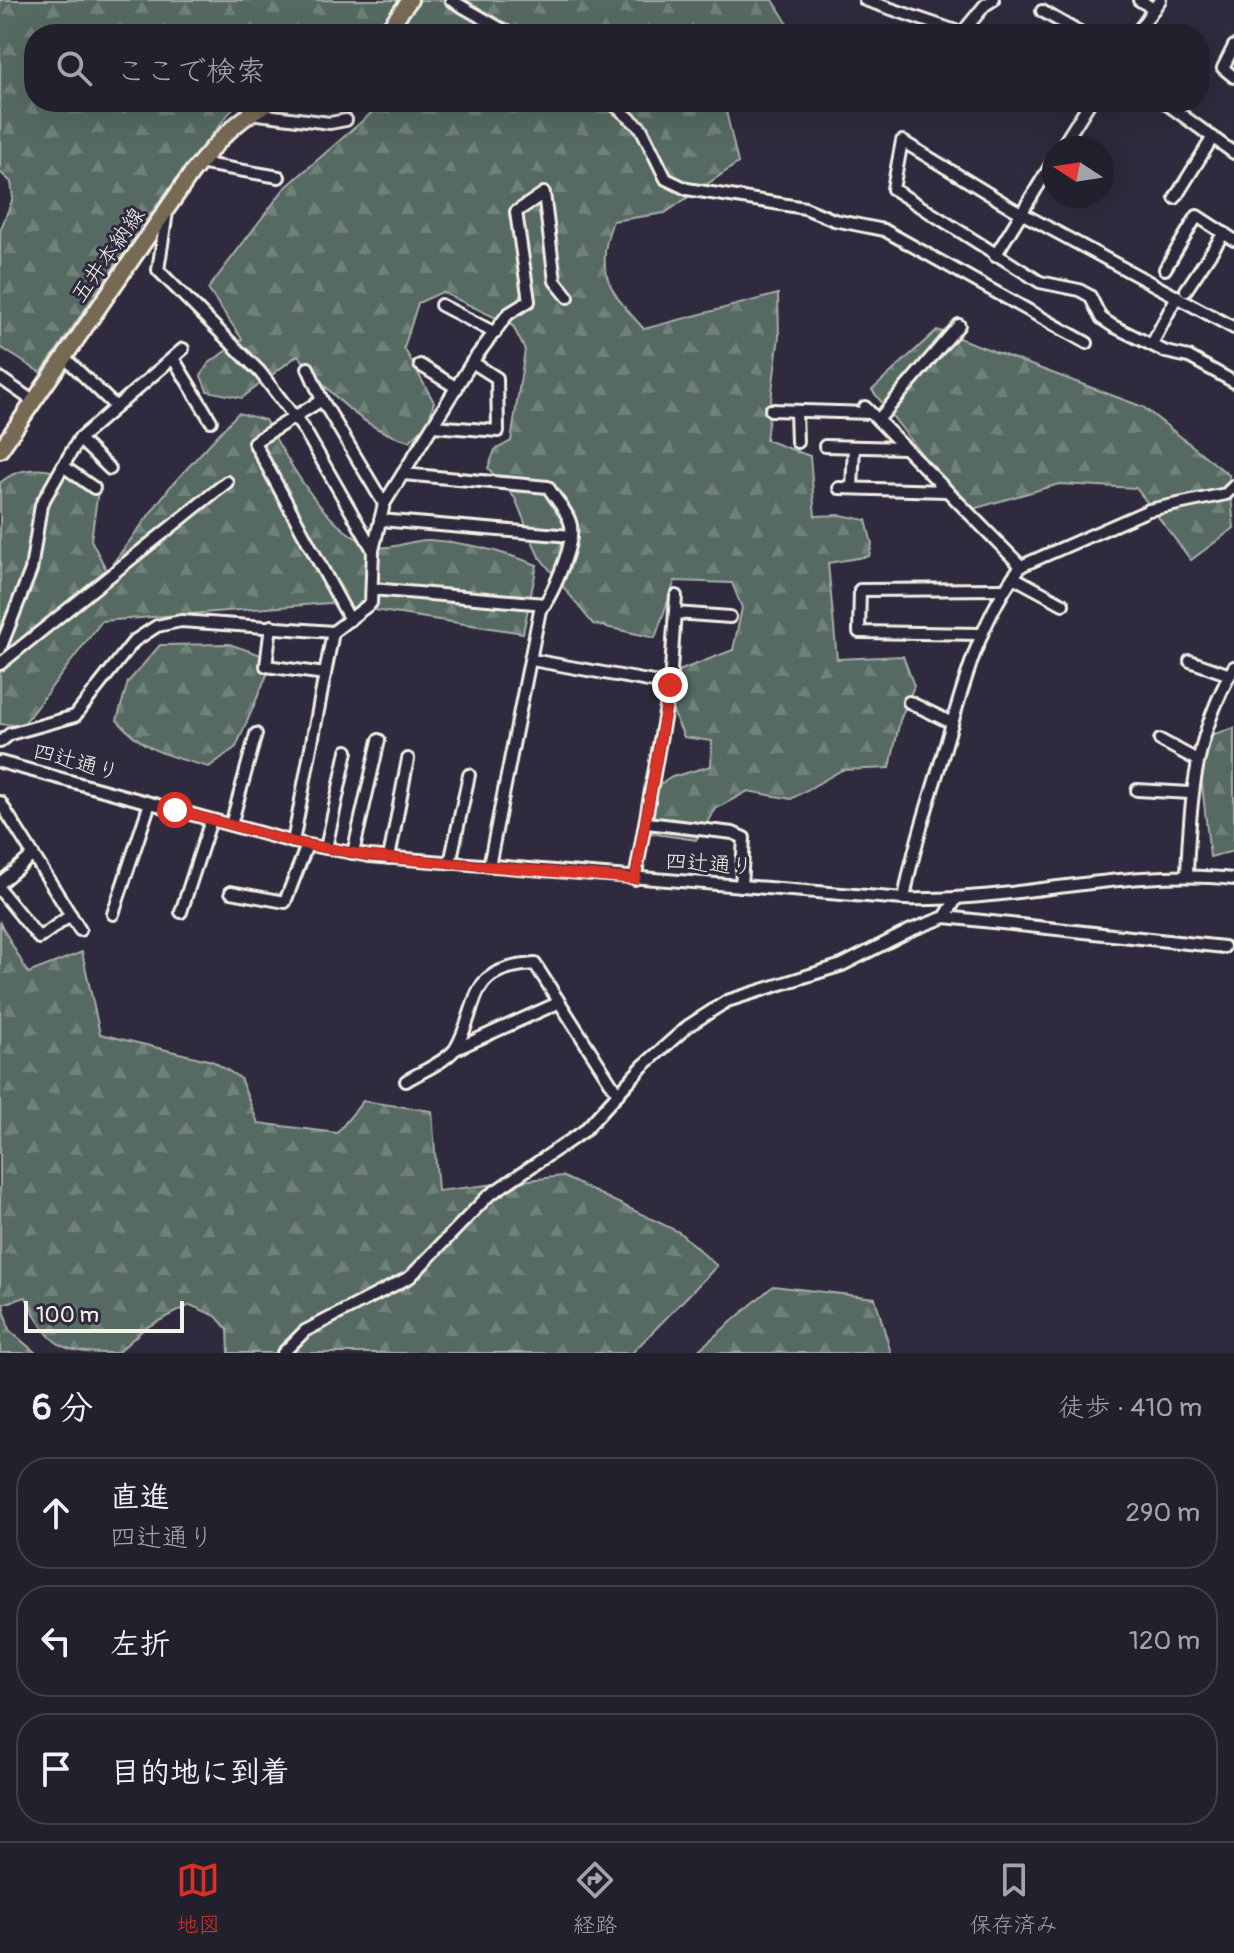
<!DOCTYPE html>
<html lang="ja">
<head>
<meta charset="utf-8">
<style>
  body { margin:0; font-family:Pangolin,"Klee One",sans-serif; background:#2f2d3a; color:#f1f3f6 }
  .compass { position:absolute; left:1042px; top:136px; width:72px; height:72px; border-radius:50%; background:#23202e; box-shadow:0 8px 32px #0002; rotate:282deg }
  .scale { position:absolute; left:24px; bottom:20px; width:160px; box-sizing:border-box; padding-left:8px; border:4px solid #f4f1e8; border-top:0; font-size:22px; line-height:28px; white-space:nowrap; color:#f4f1e8; -webkit-text-stroke:6px #2f2a3d; paint-order:stroke }
  .stop { position:absolute; width:24px; height:24px; margin:-18px; border:6px solid #d93025; border-radius:50%; background:#fff }
  .stop.end { background:#d93025; border-color:#fff; box-shadow:0 2px 8px #0008 }
  .list { margin:0; padding:0; list-style:none }
  h2 { display:flex; justify-content:space-between; align-items:center; height:104px; margin:0; padding:0 32px; font-size:34px }
  h2 small { font-size:26px; font-weight:400; color:#a3a3aa }
  .list li { display:grid; grid-template-columns:52px 1fr auto; gap:24px; align-items:center; box-sizing:border-box; height:112px; margin:0 16px 16px; padding:0 16px; border:2px solid #403e4a; border-radius:32px }
  .list b { display:block; font-size:30px; white-space:nowrap }
  .list p { margin:0; font-size:26px; white-space:nowrap; color:#a3a3aa }
  .list em { font-size:26px; font-style:normal; color:#a3a3aa }
  .icon { flex:none; width:44px; height:44px; fill:none; stroke:currentColor; stroke-width:2; stroke-linecap:round; stroke-linejoin:round }
  .map { position:relative; flex:none; width:1234px; height:1353px; overflow:hidden }
  .search { position:absolute; background:#23202e; box-shadow:0 8px 32px #0002; left:24px; right:24px; top:24px; height:88px; display:flex; align-items:center; gap:20px; box-sizing:border-box; padding:0 28px; border-radius:32px; color:#a3a3aa; font-size:30px }
  .sheet { height:488px; background:#23202e }
  nav { display:flex; justify-content:space-around; align-items:center; box-sizing:border-box; height:112px; border-top:2px solid #403e4a; background:#23202e; font-size:22px; color:#a3a3aa }
  nav a { display:grid; justify-items:center; gap:4px }
  nav .on { color:#d93025 }
  .map>svg:first-child { display:block }
  .forest { fill:url(#forest-firs); stroke:#a6aea6; stroke-width:2 }
  .lines { fill:none; stroke-linecap:round; stroke-linejoin:round }
  .minor-casing { stroke:#f4f1e8; stroke-width:16 }
  .major-casing { stroke:#f4f1e8; stroke-width:20 }
  .minor { stroke:#2f2a3d; stroke-width:10 }
  .major { stroke:#776a54; stroke-width:14 }
  .route { stroke:#d93025; stroke-width:10 }
  .labels { text-anchor:middle; dominant-baseline:central; stroke-width:6; stroke-linejoin:round; paint-order:stroke }
  .street-label { font-size:22px; fill:#f4f1e8; stroke:#2f2a3d }
</style>
</head>
<body>
<div class="map">
<svg width="1234" height="1353" viewBox="0 0 1234 1353">
  <defs>
    <pattern id="forest-firs" width="22" height="20" patternUnits="userSpaceOnUse" patternTransform="scale(2)"><rect width="22" height="20" fill="#576b64"/><path d="M5 1l3.5 6h-7zM16 11l3.5 6h-7z" fill="#70817a"/></pattern>
  </defs>
  <rect width="100%" height="100%" fill="#2f2a3d"/>
  <filter id="ink" filterUnits="userSpaceOnUse"><feTurbulence type="fractalNoise" baseFrequency=".0125" numOctaves="2"/><feDisplacementMap in="SourceGraphic" scale="16" xChannelSelector="R" yChannelSelector="G"/><feConvolveMatrix kernelMatrix="1 2 1 2 8 2 1 2 1" color-interpolation-filters="sRGB"/></filter>
  <g filter="url(#ink)">
    <g class="forest">
      <polygon points="0,0 773,0 792,31 410,34 386,19 364,34 34,34 34,102 238,102 161,199 41,373 0,347 0,231 13,198 11,182 0,172"/>
      <path d="M384 102H724L738 163 665 213 613 221C593 272 610 292 644 329L778 294 779 336 766 440 810 456 815 516 841 515 866 520 872 544 869 556 828 563 837 659 903 656 914 686 900 720 890 768 842 770 791 799 748 791 715 809 696 840 642 832 643 795 672 777 711 766 712 741 684 737 673 712V673L733 650 742 608 732 583 675 581 655 638 593 624 538 555 515 498 488 468 495 450 511 441 525 350 513 326 442 292 418 303 404 348 434 402 428 423 410 441C363 431 327 390 298 355L242 398 207 391 201 376 208 364 242 339 208 289 284 189Z"/>
      <polygon points="937,330 1143,407 1229,475 1234,528 1191,560 1136,488 1059,484 966,511 872,390"/>
      <path d="M238 413 265 420C288 461 327 534 375 546 392 551 412 539 429 540 465 542 504 552 537 565L523 633 329 603 102 621 22 726 0 724V483C28 458 69 472 98 491L91 540 107 571 170 487Z"/>
      <path d="M229 644 267 657 270 668 236 747 209 767C169 756 145 752 117 720L128 682 160 645Z"/>
      <polygon points="1234,728 1234,851 1210,857 1197,739"/>
      <path d="M0 923 28 973 82 952 100 1034 212 1061 240 1078 258 1123 337 1133 363 1101 432 1111 438 1191 562 1176 679 1232 717 1266 632 1353H229L228 1330 216 1316 190 1305 145 1328 117 1353C60 1353 50 1348 26 1297L3 1304 9 1330 36 1353H0Z"/>
      <polygon points="773,1286 875,1298 891,1353 695,1353"/>
    </g>
    <g class="lines">
      <defs>
        <g id="minor">
          <polyline points="451,0 510,34"/>
          <polyline points="865,0 962,33 985,5 993,0"/>
          <polyline points="1139,0 1154,9"/>
          <polyline points="1042,11 1082,34"/>
          <polyline points="1136,34 1160,0"/>
          <polyline points="1234,46 1223,68 1234,77"/>
          <polyline points="249,102 250,113 330,123 346,120"/>
          <polyline points="611,102 641,128 666,179 687,189 805,208 834,220 884,230 1087,343"/>
          <polyline points="1164,102 1234,153"/>
          <polyline points="1061,148 1090,102"/>
          <polyline points="199,163 279,177"/>
          <polyline points="1175,198 1213,137"/>
          <polyline points="167,212 158,270 260,372 305,431 373,550"/>
          <polyline points="995,256 1054,160"/>
          <polyline points="1165,269 1197,216 1234,240"/>
          <polyline points="1186,290 1224,233"/>
          <polyline points="441,305 495,333"/>
          <polyline points="1234,328 1012,208 902,141 893,189 1040,282 1079,290 1090,296 1101,318 1113,326 1166,352 1189,357 1234,382"/>
          <polyline points="1152,344 1177,296"/>
          <polyline points="64,357 116,407"/>
          <polyline points="173,358 211,421"/>
          <polyline points="420,365 457,388"/>
          <polyline points="308,368 322,400 384,504"/>
          <polyline points="0,378 33,401"/>
          <polyline points="322,400 254,442 350,620"/>
          <path d="M865 407 1021 566C979 621 963 686 944 751 929 801 913 849 904 899"/>
          <polyline points="771,410 871,413"/>
          <polyline points="796,411 797,442"/>
          <polyline points="878,420 959,325"/>
          <polyline points="433,426 498,431 497,378 472,362"/>
          <polyline points="79,439 110,469"/>
          <polyline points="825,446 905,448"/>
          <polyline points="63,466 94,488"/>
          <path d="M403 474 548 487C555 499 569 513 571 526 574 545 552 597 540 610L489 866"/>
          <polyline points="839,488 946,491"/>
          <polyline points="852,488 854,447"/>
          <polyline points="380,520 571,536"/>
          <polyline points="1021,566 1149,510 1226,494 1234,486"/>
          <polyline points="1013,577 1063,604"/>
          <polyline points="372,589 545,604"/>
          <polyline points="675,613 730,617"/>
          <polyline points="271,626 266,666 325,674"/>
          <polyline points="980,634 859,632 860,590 1004,589"/>
          <polyline points="0,649 31,570 41,505 63,466 79,439 183,349"/>
          <polyline points="532,660 670,685"/>
          <polyline points="1190,661 1230,675"/>
          <polyline points="0,664 227,482"/>
          <polyline points="909,702 952,723"/>
          <polyline points="1160,740 1197,760"/>
          <polyline points="0,742 10,734 75,716 134,641 157,626 181,621 333,632 371,603 373,550 384,504 472,362 508,314 529,301 516,212 544,193 555,281 568,297"/>
          <path d="M0 762 293 842 369 856 904 899C1015 902 1124 867 1234 879"/>
          <polyline points="1137,790 1190,793"/>
          <polyline points="0,802 80,930"/>
          <polyline points="647,823 733,833 744,838 741,886"/>
          <polyline points="231,825 256,734"/>
          <polyline points="293,842 333,632"/>
          <polyline points="326,848 347,751"/>
          <polyline points="353,853 379,740"/>
          <polyline points="389,858 408,759"/>
          <polyline points="450,863 469,775"/>
          <path d="M1187 874C1190 797 1195 736 1234 667"/>
          <polyline points="635,879 670,685 676,596"/>
          <polyline points="0,883 33,855"/>
          <polyline points="0,890 39,938 71,915"/>
          <polyline points="231,892 285,902 307,845"/>
          <polyline points="181,912 211,820"/>
          <polyline points="113,914 150,803"/>
          <polyline points="945,917 1224,947"/>
          <polyline points="456,1049 558,1003"/>
          <path d="M406 1081C420 1072 450 1060 457 1046 481 1001 466 968 535 964L618 1094"/>
          <polyline points="283,1353 305,1331 410,1277 488,1196 584,1131 643,1066 688,1026 727,1001 842,965 911,930 945,917 955,901"/>
        </g>
        <g id="major">
          <polyline points="384,34 410,0"/>
          <path d="M0 450 191 174C214 145 237 118 271 102"/>
        </g>
      </defs>
      <use href="#minor" class="minor-casing"/>
      <use href="#major" class="major-casing"/>
      <use href="#minor" class="minor"/>
      <use href="#major" class="major"/>
    </g>
  </g>
  <g class="lines" filter="url(#ink)">
    <polyline class="route" points="175,810 293,842 369,856 635,879 670,685"/>
  </g>
  <g class="labels">
    <g class="street-label">
      <text transform="translate(108 255) rotate(-55)">五井本納線</text>
      <text transform="translate(76 762) rotate(15)">四辻通り</text>
      <text transform="translate(709 864) rotate(4)">四辻通り</text>
    </g>
  </g>
</svg>
<svg class="compass" viewBox="-18 -18 36 36"><path d="M0-13l5 13h-10z" fill="#e53935"/><path d="M0 13l5-13h-10z" fill="#a3a3aa"/></svg>
<div class="scale">100 m</div>
<div class="stop" style="left:175px;top:810px"></div>
<div class="stop end" style="left:670px;top:685px"></div>
<div class="search"><svg class="icon" aria-label="search" viewBox="0 0 24 24"><circle cx="10" cy="10" r="6"/><path d="M15 15l6 6"/></svg>ここで検索</div>
</div>
<section class="sheet">
<h2>6 分<small>徒歩 · 410 m</small></h2>
<ul class="list">
<li><svg class="icon" aria-label="ahead" viewBox="0 0 24 24"><path d="M12 20V5M6 11l6-6 6 6"/></svg><div><b>直進</b><p>四辻通り</p></div><em>290 m</em></li>
<li><svg class="icon" aria-label="left" viewBox="0 0 24 24"><path d="M17 20v-9H6M10 6l-5 5 5 5"/></svg><div><b>左折</b></div><em>120 m</em></li>
<li><svg class="icon" aria-label="arrive" viewBox="0 0 24 24"><path d="M6 21V4h12l-3 4 3 4H6"/></svg><div><b>目的地に到着</b></div></li>
</ul>
</section>
<nav>
<a class="on"><svg class="icon" aria-label="map" viewBox="0 0 24 24"><path d="M3 6l6-2 6 2 6-2v14l-6 2-6-2-6 2zM9 4v14M15 6v14"/></svg>地図</a>
<a><svg class="icon" aria-label="directions" viewBox="0 0 24 24"><path d="M12 3l9 9-9 9-9-9zM9 14v-3h6M13 9l2 2-2 2"/></svg>経路</a>
<a><svg class="icon" aria-label="saved" viewBox="0 0 24 24"><path d="M7 4h10v16l-5-4-5 4z"/></svg>保存済み</a>
</nav>
</body>
</html>
